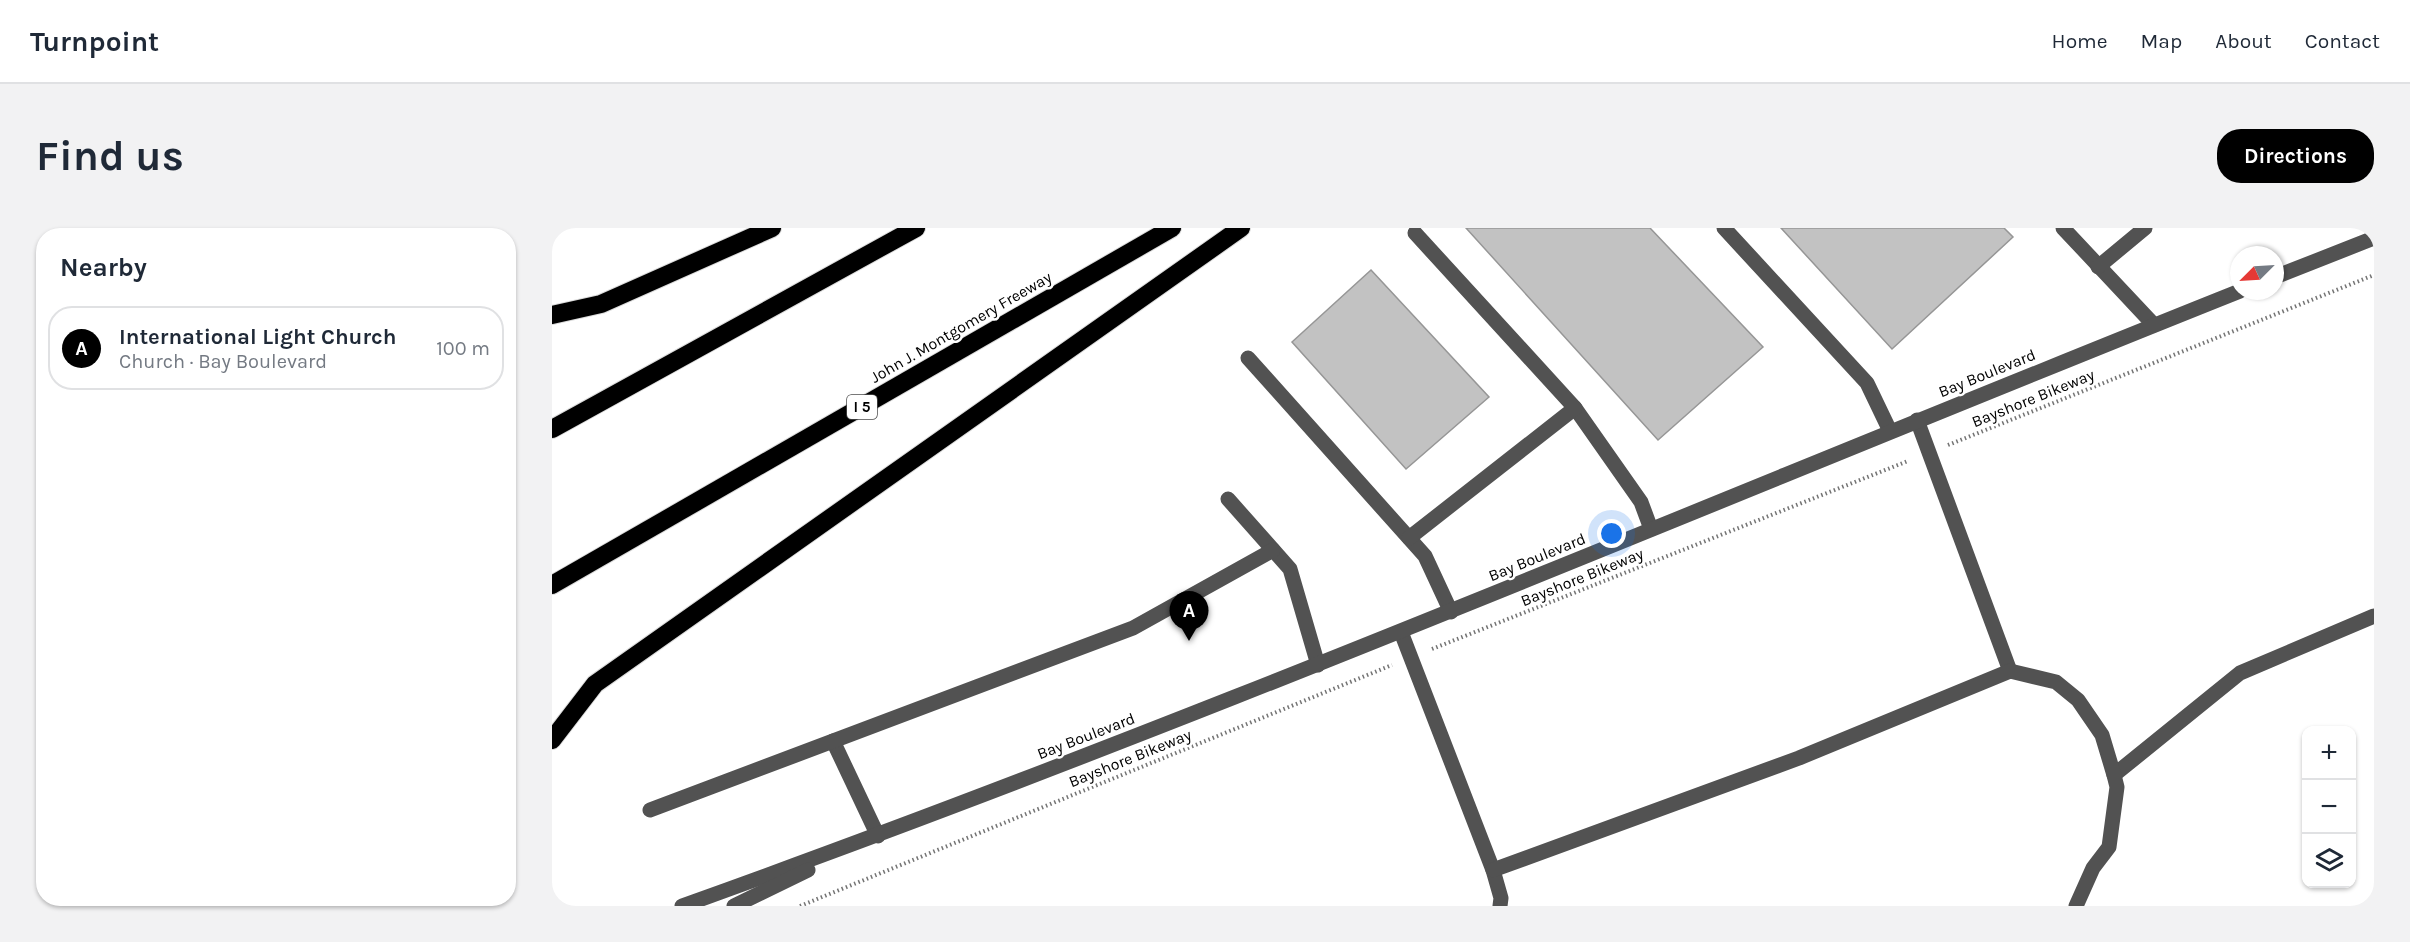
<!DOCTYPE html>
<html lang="en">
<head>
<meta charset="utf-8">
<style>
  body { margin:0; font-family:Karla,sans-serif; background:#f2f2f3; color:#1f2937 }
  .controls { position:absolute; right:18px; bottom:18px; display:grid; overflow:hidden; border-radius:12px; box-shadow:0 2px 4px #0004 }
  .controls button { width:54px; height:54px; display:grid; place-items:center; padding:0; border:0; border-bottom:2px solid #e0e1e3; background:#fff; color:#1f2937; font:30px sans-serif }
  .compass { position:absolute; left:1678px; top:18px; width:54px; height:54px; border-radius:50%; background:#fff; box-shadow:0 2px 4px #0004; rotate:246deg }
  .you { position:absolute; left:1060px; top:306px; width:21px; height:21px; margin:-15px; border:4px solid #fff; border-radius:50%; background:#1a73e8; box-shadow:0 0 0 9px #1a73e833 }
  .badge { display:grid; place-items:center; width:39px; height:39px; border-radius:50%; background:#000; color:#fff; font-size:20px; font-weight:700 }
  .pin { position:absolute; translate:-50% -50px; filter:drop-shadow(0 2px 3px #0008) }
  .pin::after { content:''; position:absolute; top:32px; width:21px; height:18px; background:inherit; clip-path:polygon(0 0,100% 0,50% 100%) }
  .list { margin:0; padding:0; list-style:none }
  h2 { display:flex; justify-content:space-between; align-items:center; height:78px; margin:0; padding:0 24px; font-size:26px }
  h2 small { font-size:20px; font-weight:400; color:#747a83 }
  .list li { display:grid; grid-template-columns:39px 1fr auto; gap:18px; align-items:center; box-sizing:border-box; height:84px; margin:0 12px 12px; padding:0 12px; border:2px solid #e0e1e3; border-radius:24px }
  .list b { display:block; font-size:22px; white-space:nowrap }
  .list p { margin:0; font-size:20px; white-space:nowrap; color:#747a83 }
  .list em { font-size:20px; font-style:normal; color:#747a83 }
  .icon { flex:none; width:33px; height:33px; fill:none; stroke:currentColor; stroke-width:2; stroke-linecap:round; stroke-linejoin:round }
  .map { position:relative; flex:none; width:1822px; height:678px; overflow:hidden; border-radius:24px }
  header { display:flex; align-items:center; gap:36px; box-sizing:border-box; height:84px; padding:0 30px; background:#fff; border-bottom:2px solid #e0e1e3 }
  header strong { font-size:28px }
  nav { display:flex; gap:33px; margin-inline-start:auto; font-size:21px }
  .intro { display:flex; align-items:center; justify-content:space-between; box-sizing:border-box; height:144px; padding:0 36px }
  h1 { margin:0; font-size:42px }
  .button { padding:15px 27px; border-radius:24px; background:#000; color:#fff; font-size:21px; font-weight:700 }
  main { display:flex; gap:36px; padding:0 36px }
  aside { flex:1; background:#fff; border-radius:24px; box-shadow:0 2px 4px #0004 }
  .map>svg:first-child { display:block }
  .building { fill:#c2c2c2; stroke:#969696; stroke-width:1.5 }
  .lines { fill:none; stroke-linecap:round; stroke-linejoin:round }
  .highway-casing { stroke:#dbdbdb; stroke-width:20 }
  .path { stroke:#747474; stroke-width:4; stroke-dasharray:1.5 3; stroke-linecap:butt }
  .minor { stroke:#525252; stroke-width:15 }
  .highway { stroke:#000; stroke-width:18 }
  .labels { text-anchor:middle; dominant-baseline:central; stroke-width:5; stroke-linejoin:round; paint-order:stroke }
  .shield { fill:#fff; stroke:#4c4c4c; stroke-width:1.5 }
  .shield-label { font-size:15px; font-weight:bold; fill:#000 }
  .street-label { font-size:16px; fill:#000; stroke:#fff }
</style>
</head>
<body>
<header>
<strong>Turnpoint</strong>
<nav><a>Home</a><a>Map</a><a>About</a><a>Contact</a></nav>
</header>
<div class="intro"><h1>Find us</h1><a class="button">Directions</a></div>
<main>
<aside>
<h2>Nearby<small></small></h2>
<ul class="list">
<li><span class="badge">A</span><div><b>International Light Church</b><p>Church · Bay Boulevard</p></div><em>100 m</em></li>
</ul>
</aside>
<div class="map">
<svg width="1822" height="678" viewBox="0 0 1822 678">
  <rect width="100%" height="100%" fill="#fff"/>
  <g class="building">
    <polygon points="914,0 1098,0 1211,119 1106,212"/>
    <polygon points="1229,0 1452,0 1461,9 1340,121"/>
    <polygon points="819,42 937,169 854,241 740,114"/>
  </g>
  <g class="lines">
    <defs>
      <g id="highway">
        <polyline points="0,87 49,76 220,0"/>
        <polyline points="0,201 364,0"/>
        <polyline points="0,357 620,0"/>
        <polyline points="0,512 43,456 689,0"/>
      </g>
    </defs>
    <use href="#highway" class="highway-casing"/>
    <g class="path">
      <polyline points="1396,217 1822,47"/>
      <polyline points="880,421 1356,233"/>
      <polyline points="248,678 840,437"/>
    </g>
    <g class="minor">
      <polyline points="1172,0 1315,155 1338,203"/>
      <polyline points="1511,0 1602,97"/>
      <polyline points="1546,39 1593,0"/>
      <polyline points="1723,49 1822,10"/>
      <polyline points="696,130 873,328 899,384"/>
      <polyline points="1023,180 1089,274 1099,301"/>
      <polyline points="1365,192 1458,443"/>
      <polyline points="676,271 738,341 766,437"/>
      <polyline points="857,310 1023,180 863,5"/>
      <polyline points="849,404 941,642 949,670 948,678"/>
      <polyline points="281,513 326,608"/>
      <polyline points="1562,547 1688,445 1822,388"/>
      <polyline points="98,582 581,400 721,322"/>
      <polyline points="941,642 1247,530 1458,443 1504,454 1526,472 1550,507 1562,547 1565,559 1557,619 1541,640 1524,678"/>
      <path d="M130 678C656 490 1169 270 1688 63"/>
      <polyline points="182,678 256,642"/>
    </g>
    <use href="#highway" class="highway"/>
  </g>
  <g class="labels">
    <rect class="shield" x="295" y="167" width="30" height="24" rx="4.5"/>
    <g class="shield-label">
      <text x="310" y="179">I 5</text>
    </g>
    <g class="street-label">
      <text transform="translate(409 99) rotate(-30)">John J. Montgomery Freeway</text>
      <text transform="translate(1435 145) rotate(-22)">Bay Boulevard</text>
      <text transform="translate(1481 170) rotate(-22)">Bayshore Bikeway</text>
      <text transform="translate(985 329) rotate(-22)">Bay Boulevard</text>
      <text transform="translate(1030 349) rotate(-22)">Bayshore Bikeway</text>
      <text transform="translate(534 508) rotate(-21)">Bay Boulevard</text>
      <text transform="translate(578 530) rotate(-22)">Bayshore Bikeway</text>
    </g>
  </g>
</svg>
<div class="controls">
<button>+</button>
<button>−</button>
<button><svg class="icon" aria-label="layers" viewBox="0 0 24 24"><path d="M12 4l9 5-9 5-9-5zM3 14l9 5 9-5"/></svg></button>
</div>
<svg class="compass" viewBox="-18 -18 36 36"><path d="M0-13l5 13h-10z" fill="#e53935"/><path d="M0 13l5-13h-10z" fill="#747a83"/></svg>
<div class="you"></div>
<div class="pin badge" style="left:637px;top:413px">A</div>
</div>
</main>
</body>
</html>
